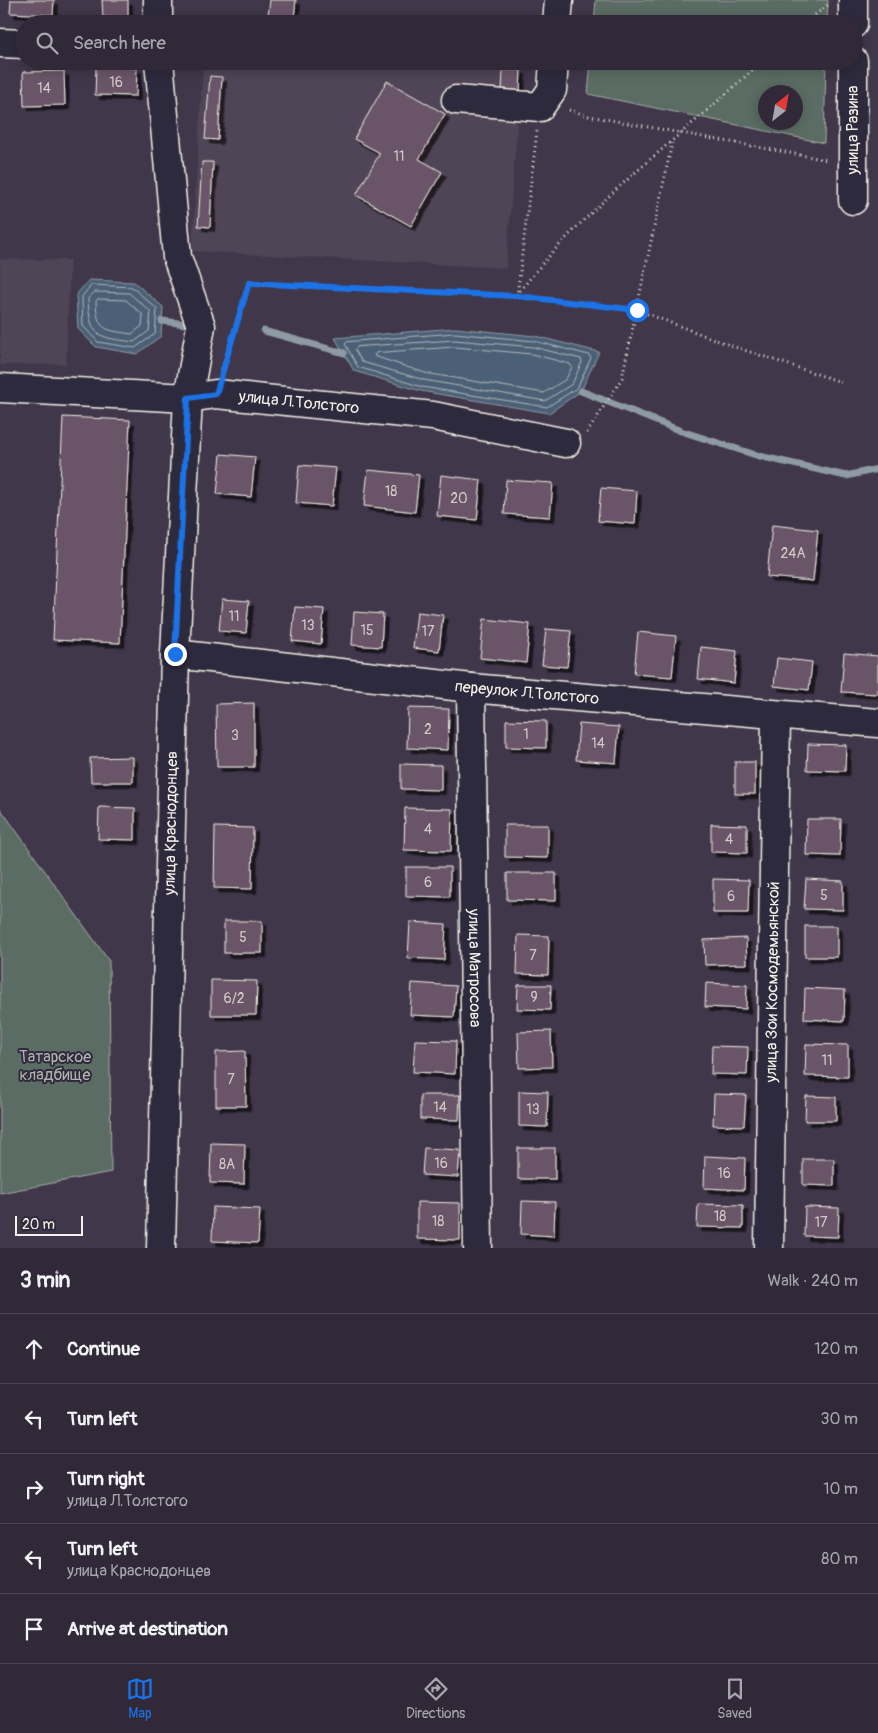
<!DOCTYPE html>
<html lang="en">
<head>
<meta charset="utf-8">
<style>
  body { margin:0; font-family:Pangolin,sans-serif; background:#3d3543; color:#f1f3f6 }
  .compass { position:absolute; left:758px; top:85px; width:45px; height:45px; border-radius:50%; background:#312938; box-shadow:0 2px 12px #0003; rotate:31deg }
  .scale { position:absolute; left:15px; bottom:12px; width:68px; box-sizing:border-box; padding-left:5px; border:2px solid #f4f1e8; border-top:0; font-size:14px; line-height:18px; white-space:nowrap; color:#f4f1e8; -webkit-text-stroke:4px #2f2a3d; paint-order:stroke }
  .stop { position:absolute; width:15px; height:15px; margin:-11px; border:4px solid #1a73e8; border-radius:50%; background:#fff }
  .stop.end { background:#1a73e8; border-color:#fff; box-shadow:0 1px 5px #0008 }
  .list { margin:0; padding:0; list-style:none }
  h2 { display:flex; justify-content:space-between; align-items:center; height:65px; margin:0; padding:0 20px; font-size:21px }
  h2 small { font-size:16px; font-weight:400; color:#a8a6ae }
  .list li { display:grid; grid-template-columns:32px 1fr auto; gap:15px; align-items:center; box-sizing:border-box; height:70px; padding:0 20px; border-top:1px solid #4c4553 }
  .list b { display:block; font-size:19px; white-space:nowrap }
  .list p { margin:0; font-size:16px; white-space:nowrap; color:#a8a6ae }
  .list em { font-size:16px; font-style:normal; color:#a8a6ae }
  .icon { flex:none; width:28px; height:28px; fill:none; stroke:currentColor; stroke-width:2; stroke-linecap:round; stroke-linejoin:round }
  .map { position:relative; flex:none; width:878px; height:1248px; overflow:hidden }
  .search { position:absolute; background:#312938; box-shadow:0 2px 12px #0003; left:15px; right:15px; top:15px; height:55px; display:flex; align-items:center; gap:12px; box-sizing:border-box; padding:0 18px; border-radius:28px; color:#a8a6ae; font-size:19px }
  .sheet { height:415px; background:#312938 }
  nav { display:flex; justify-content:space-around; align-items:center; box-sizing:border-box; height:70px; border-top:1px solid #4c4553; background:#312938; font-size:14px; color:#a8a6ae }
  nav a { display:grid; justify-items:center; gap:2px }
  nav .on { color:#1a73e8 }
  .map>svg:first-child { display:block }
  .built { fill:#504456 }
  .green { fill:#5a6c64; stroke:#a7aea6; fill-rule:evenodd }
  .water { fill:#4c6177; stroke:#8f9ba4 }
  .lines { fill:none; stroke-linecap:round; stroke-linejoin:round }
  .shore { stroke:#b1b7bb; stroke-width:1 }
  .stream { stroke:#8f9ba4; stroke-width:7 }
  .building { fill:#6a5468; stroke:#f4f1e8; filter:url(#shadow) }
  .minor-casing { stroke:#f4f1e8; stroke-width:31 }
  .path { stroke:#f4f1e8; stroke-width:3; stroke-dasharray:1 4; stroke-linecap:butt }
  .minor { stroke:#2f2a3d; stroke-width:28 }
  .route { stroke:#1a73e8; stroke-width:6 }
  .labels { text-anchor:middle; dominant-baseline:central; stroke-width:4; stroke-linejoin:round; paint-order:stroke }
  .number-label { font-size:14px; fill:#d2cac8 }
  .street-label { font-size:16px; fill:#f4f1e8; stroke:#2f2a3d }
  .park-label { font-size:16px; fill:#afb5ad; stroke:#2f2a3d }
</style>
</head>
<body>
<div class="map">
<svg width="878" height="1248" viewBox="0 0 878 1248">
  <defs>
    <filter id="shadow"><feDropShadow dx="4.5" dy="4.5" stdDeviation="0" flood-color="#0009"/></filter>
  </defs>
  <rect width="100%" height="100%" fill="#41374a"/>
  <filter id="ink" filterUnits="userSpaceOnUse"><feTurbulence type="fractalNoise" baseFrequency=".02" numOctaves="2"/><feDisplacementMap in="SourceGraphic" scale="10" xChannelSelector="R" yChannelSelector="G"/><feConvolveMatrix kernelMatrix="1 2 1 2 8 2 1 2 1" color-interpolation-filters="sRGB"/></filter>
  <g filter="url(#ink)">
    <g class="built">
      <polygon points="203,61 522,62 506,268 192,251"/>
      <polygon points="0,259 70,260 66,364 0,365"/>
    </g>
    <g class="green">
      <polygon points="596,0 828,0 827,24 594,24"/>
      <path d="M591 61H826L824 143 588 94ZM796 92V122H766V92Z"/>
      <polygon points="0,808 109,961 111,1172 0,1193"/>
    </g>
    <g class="water">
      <polygon points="89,280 134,282 163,307 161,336 137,354 96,347 78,329 76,295"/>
      <polygon points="455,328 535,336 599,352 581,391 549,413 421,391 354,371 335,338"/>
    </g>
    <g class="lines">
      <g class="shore">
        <polygon points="92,285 132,287 157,309 155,334 135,348 98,342 83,326 82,297"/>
        <path d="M95 292 129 293 151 312 149 331 134 342C97 337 90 338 88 299Z"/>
        <path d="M98 299 126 300 143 315 142 326 132 334C105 330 97 331 96 302Z"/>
        <polygon points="455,333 534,341 589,355 591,358 577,388 547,407 422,387 358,367 345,344 347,342"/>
        <polygon points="455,340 533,347 581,359 582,362 572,384 545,401 424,380 362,362 355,350 357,347"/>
        <polygon points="455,347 532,354 570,364 572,367 566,379 544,393 425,373 374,356 376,353"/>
      </g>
      <g class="stream">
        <polyline points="162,321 194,325"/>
        <polyline points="264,331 344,353"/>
        <polyline points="581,391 681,431 759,456 846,476 878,469"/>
      </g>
    </g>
    <g class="building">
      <polygon points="11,0 54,0 53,15 10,13"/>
      <polygon points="102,0 128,0 128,17 103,17"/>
      <polygon points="270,0 296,0 294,18 268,16"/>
      <polygon points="96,67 137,68 136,96 95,95"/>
      <polygon points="503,70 521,70 520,92 502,91"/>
      <polygon points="64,71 65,105 24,106 23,72"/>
      <polygon points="210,76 222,77 218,140 205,139"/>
      <polygon points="387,81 445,114 419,159 442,172 411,226 356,195 380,153 354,139"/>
      <polygon points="202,162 213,162 210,227 198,226"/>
      <polygon points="63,417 130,420 120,643 53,640"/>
      <polygon points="221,454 255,457 251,497 217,494"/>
      <polygon points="299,465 336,468 332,506 296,503"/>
      <polygon points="368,470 419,475 415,512 364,506"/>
      <polygon points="441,475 481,480 477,520 437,516"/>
      <polygon points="506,480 553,483 550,517 504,514"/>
      <polygon points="601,488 637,491 635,524 598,521"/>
      <polygon points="772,525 818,530 813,581 767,577"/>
      <polygon points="222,599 249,601 246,633 219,631"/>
      <polygon points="295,607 324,609 321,644 292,641"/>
      <polygon points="354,612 383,614 381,647 352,645"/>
      <polygon points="417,612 443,615 439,651 413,648"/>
      <polygon points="484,619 530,624 526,663 480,658"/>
      <polygon points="546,629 571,631 567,667 542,665"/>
      <polygon points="638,632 676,636 672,677 634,674"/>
      <polygon points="701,647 737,651 734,683 698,679"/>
      <polygon points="844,653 878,656 878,694 841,692"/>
      <polygon points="777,658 812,662 809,690 774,686"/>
      <polygon points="254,703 254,767 217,767 216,704"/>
      <polygon points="408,708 449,709 448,750 407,748"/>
      <polygon points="506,720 546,721 546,748 506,747"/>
      <polygon points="579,724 619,727 616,763 576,760"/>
      <polygon points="808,744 846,745 845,771 807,770"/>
      <polygon points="133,757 133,782 91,782 90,758"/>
      <rect x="735" y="762" width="20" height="32"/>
      <polygon points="401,764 441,765 441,790 401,789"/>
      <polygon points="99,807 135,808 135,840 98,839"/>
      <polygon points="405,808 452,809 451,851 404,850"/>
      <polygon points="807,819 841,819 840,856 806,855"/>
      <polygon points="711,824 747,825 747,853 711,852"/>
      <polygon points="505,825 548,825 548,858 505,857"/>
      <polygon points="215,827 253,828 252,889 214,888"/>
      <polygon points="406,867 450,867 450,897 406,896"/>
      <polygon points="507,873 556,873 556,901 507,900"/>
      <polygon points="713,879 749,880 748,913 713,913"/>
      <polygon points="806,879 843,881 843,910 804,909"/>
      <rect x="224" y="921" width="38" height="32"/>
      <polygon points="410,922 446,924 444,960 408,958"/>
      <rect x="805" y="926" width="32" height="31"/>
      <polygon points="518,935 549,936 548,975 517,974"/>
      <polygon points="746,938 747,964 705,965 704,940"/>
      <polygon points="211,980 257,981 256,1015 211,1015"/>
      <polygon points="412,983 456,986 454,1017 410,1015"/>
      <polygon points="706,983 747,985 746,1009 705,1007"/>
      <polygon points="518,985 551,985 550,1010 517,1009"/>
      <polygon points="805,988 845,990 844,1021 804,1019"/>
      <polygon points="551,1031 552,1067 519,1068 518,1032"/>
      <polygon points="415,1040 456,1041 455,1074 413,1072"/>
      <polygon points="806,1044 848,1045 848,1077 805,1076"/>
      <polygon points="712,1046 748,1047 747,1075 711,1074"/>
      <polygon points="245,1051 246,1106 216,1106 216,1052"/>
      <polygon points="519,1091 548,1092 547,1127 519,1126"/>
      <polygon points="714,1094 746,1095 744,1126 713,1125"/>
      <polygon points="420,1095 460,1095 459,1120 420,1119"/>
      <polygon points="806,1096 836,1097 836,1121 805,1121"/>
      <polygon points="211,1143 245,1144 244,1184 210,1183"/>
      <polygon points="424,1148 460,1150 458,1177 422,1175"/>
      <rect x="518" y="1148" width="37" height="31"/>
      <polygon points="705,1156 745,1158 744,1190 704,1188"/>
      <polygon points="803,1159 834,1159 834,1186 803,1185"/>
      <polygon points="522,1201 555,1202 554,1236 521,1234"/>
      <polygon points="417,1202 460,1203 460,1240 417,1239"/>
      <polygon points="698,1204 743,1205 743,1228 697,1227"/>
      <polygon points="213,1207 260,1209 258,1243 212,1241"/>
      <polygon points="805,1207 839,1208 838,1237 804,1236"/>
    </g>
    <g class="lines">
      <defs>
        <g id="minor">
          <polyline points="853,0 853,24"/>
          <polyline points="158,24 158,0"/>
          <polyline points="557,24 559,0"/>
          <polyline points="0,43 24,44"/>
          <polyline points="159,61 177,257 201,326 188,398 175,654 161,1248"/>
          <polyline points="853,61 853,200"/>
          <polyline points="456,100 540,107 552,90 554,61"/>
          <path id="s1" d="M0 388 188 398 216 394 433 416 566 443"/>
          <path id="s2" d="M175 654 471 688 878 723"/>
          <path id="s3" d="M471 688 478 1248"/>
          <path id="s4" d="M769 1248 776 715"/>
        </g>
      </defs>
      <use href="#minor" class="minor-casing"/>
      <g class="path">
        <polyline points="803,24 828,5"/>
        <polyline points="569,110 589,116 828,160"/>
        <path d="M517 295C585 205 681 138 762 61"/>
        <polyline points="517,296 537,131"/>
        <polyline points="222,369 249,283 517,296 637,310 735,347 841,382"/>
        <polyline points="587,433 622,378 672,143"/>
      </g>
      <use href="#minor" class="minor"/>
    </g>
  </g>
  <g class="lines" filter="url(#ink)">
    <polyline class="route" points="175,654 188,398 216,394 249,283 517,296 637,310"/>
  </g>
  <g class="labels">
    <g class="number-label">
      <text x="116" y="82">16</text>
      <text x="44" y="88">14</text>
      <text x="399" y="156">11</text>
      <text x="391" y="491">18</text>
      <text x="459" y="498">20</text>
      <text x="793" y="553">24А</text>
      <text x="234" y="616">11</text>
      <text x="308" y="625">13</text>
      <text x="367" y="630">15</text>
      <text x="428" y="631">17</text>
      <text x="428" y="729">2</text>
      <text x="526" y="734">1</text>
      <text x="235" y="735">3</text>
      <text x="598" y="743">14</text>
      <text x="428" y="829">4</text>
      <text x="729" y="839">4</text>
      <text x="428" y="882">6</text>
      <text x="824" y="895">5</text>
      <text x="731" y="896">6</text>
      <text x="243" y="937">5</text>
      <text x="533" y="955">7</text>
      <text x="534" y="997">9</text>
      <text x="234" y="998">6/2</text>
      <text x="827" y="1060">11</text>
      <text x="231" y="1079">7</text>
      <text x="440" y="1107">14</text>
      <text x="533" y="1109">13</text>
      <text x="441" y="1163">16</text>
      <text x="227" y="1164">8А</text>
      <text x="724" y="1173">16</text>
      <text x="720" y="1216">18</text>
      <text x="438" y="1221">18</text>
      <text x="821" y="1222">17</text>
    </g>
    <g class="street-label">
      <text transform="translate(853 130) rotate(-90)">улица Разина</text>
      <text stroke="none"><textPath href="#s1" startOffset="300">улица Л.Толстого</textPath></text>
      <text stroke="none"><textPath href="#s2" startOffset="354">переулок Л.Толстого</textPath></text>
      <text transform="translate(171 823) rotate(-89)">улица Краснодонцев</text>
      <text stroke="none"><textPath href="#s3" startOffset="280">улица Матросова</textPath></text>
      <text stroke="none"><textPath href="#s4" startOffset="266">улица Зои Космодемьянской</textPath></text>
    </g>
    <g class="park-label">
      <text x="55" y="1057">Татарское<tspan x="55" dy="18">кладбище</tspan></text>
    </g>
  </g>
</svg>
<svg class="compass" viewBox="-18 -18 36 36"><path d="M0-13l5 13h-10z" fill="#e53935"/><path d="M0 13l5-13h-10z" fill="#a8a6ae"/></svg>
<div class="scale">20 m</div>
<div class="stop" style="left:637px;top:310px"></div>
<div class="stop end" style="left:175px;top:654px"></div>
<div class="search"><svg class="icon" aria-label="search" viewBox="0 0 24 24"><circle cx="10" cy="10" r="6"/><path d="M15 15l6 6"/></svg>Search here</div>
</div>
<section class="sheet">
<h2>3 min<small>Walk · 240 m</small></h2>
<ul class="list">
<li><svg class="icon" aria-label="ahead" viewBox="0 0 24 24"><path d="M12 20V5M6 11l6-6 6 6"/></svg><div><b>Continue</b></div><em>120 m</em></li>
<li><svg class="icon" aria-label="left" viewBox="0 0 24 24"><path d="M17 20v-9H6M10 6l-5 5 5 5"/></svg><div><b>Turn left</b></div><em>30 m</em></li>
<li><svg class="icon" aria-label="right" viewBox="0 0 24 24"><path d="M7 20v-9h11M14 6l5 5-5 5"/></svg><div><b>Turn right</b><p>улица Л.Толстого</p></div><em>10 m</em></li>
<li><svg class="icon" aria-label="left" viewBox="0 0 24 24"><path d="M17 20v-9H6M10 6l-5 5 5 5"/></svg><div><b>Turn left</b><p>улица Краснодонцев</p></div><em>80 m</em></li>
<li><svg class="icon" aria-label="arrive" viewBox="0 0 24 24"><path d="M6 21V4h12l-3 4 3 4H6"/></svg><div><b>Arrive at destination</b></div></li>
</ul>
</section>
<nav>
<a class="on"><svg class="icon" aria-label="map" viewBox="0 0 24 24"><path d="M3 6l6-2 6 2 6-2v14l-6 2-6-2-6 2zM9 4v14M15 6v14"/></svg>Map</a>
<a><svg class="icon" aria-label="directions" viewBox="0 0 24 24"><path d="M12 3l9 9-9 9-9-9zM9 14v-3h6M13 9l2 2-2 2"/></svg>Directions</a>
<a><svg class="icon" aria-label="saved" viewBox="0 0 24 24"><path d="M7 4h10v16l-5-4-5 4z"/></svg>Saved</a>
</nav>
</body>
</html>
